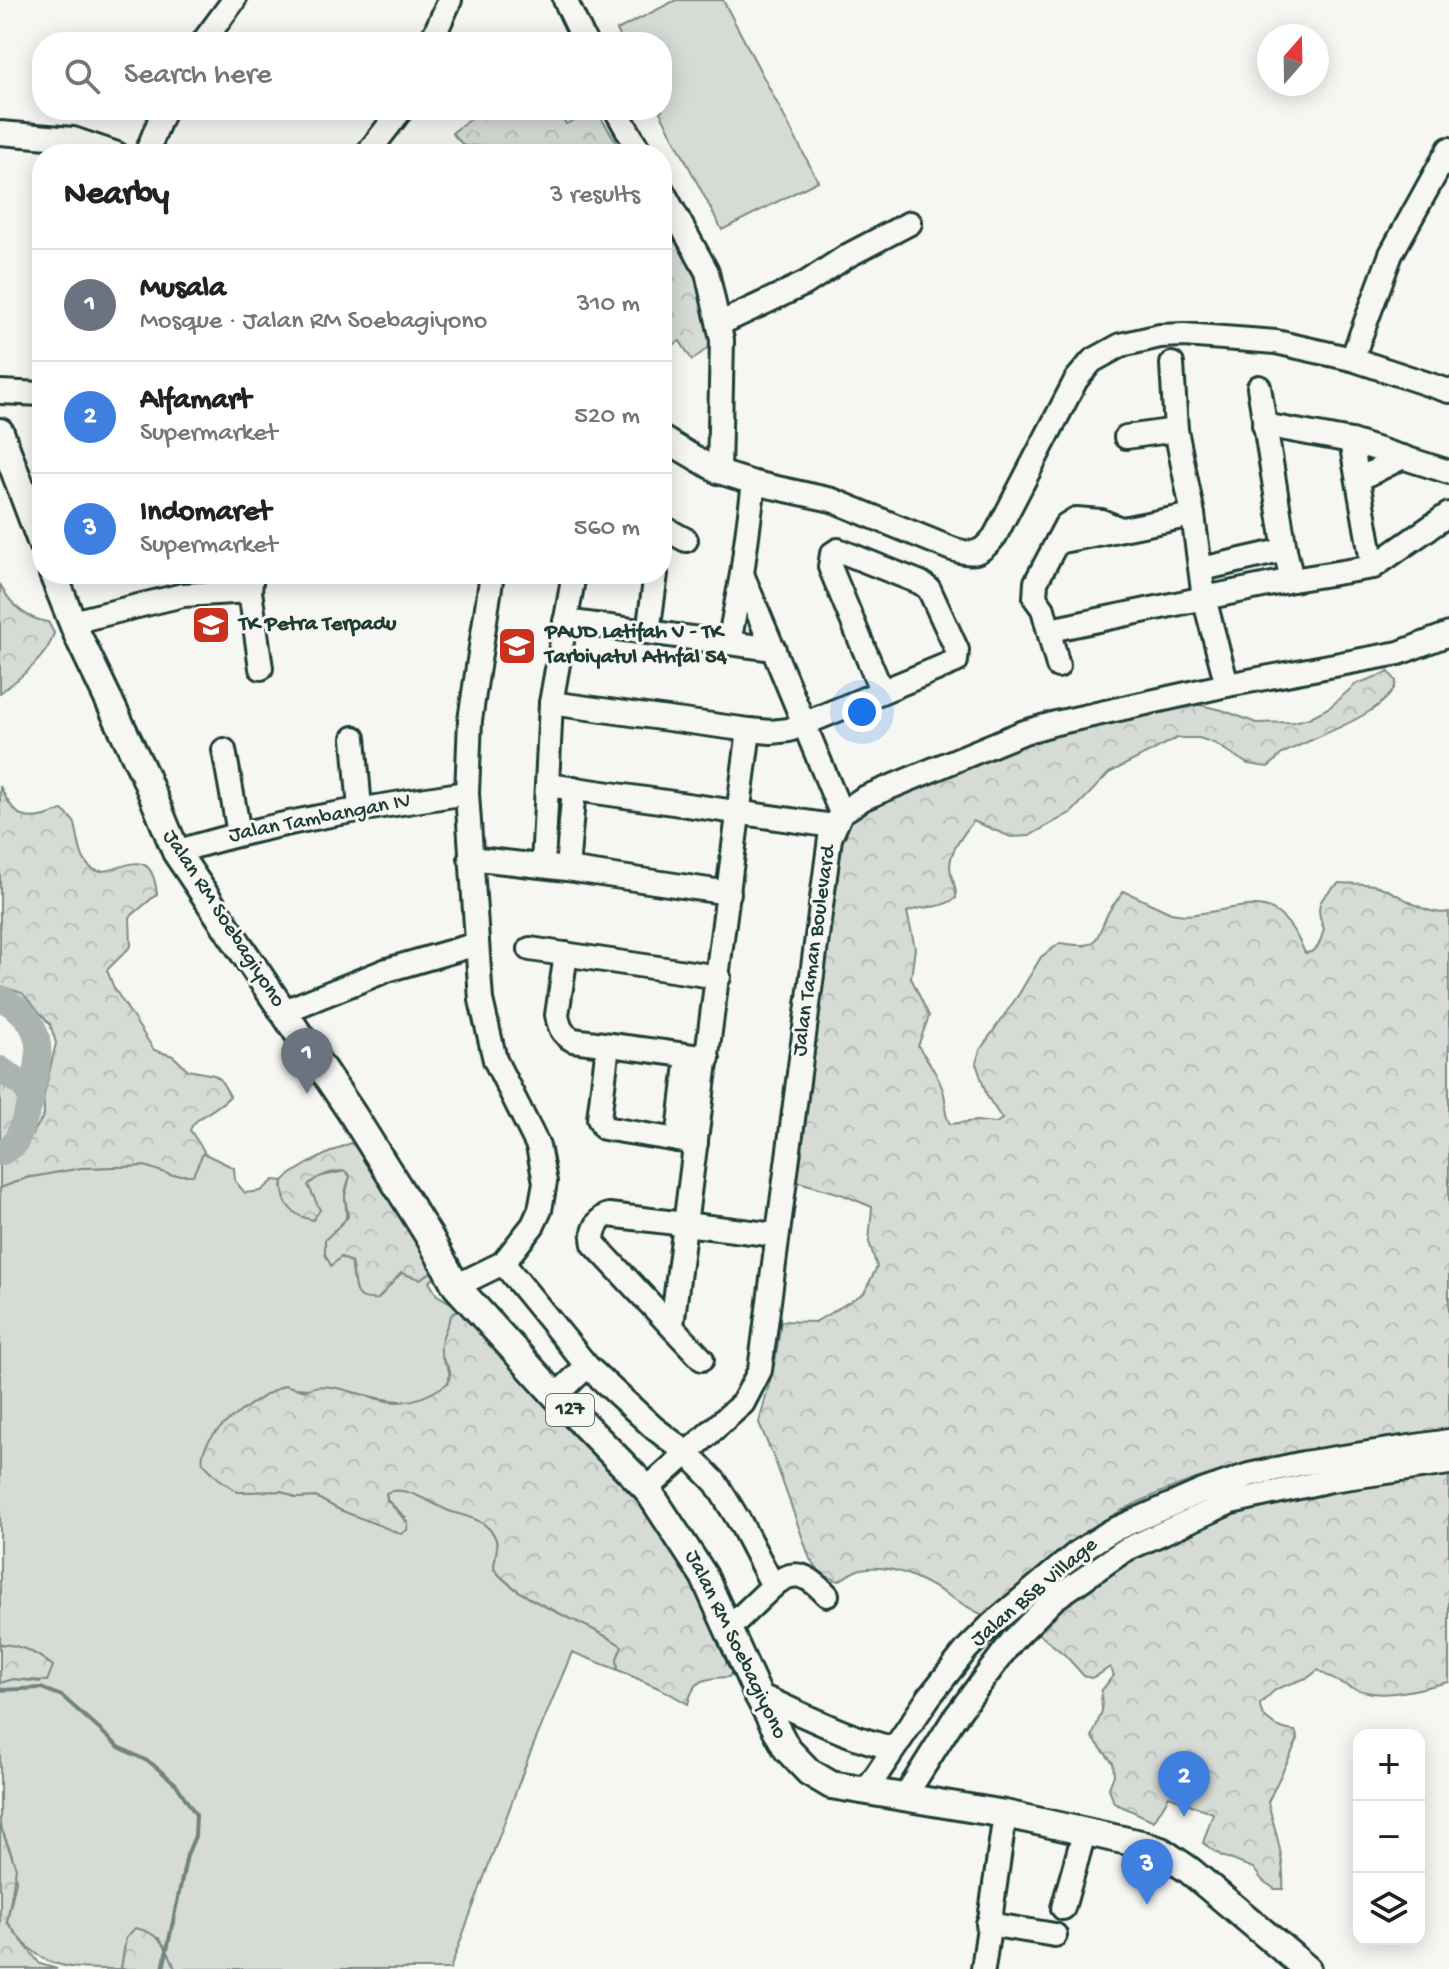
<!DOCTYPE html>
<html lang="en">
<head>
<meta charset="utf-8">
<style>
  body { margin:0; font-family:"Gochi Hand",sans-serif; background:#f6f6f6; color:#222 }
  .controls { position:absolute; right:24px; bottom:24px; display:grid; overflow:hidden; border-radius:16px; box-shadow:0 4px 20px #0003 }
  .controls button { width:72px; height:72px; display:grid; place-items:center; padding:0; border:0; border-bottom:2px solid #e0e0e0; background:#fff; color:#222; font:40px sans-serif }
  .compass { position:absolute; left:1257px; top:24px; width:72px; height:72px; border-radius:50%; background:#fff; box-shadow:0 4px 20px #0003; rotate:20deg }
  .you { position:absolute; left:862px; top:712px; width:28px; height:28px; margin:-20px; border:6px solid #fff; border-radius:50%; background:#1a73e8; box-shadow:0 0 0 12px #1a73e833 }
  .badge { display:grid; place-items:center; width:52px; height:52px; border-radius:50%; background:#0b8043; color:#fff; font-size:26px; font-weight:700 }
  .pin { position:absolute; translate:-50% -66px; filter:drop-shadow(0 2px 4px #0008) }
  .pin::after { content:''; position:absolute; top:42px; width:28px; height:24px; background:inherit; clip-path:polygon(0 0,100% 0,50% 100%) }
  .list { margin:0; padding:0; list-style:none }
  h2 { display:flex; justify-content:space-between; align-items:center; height:104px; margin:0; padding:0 32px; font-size:34px }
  h2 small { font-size:26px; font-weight:400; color:#767676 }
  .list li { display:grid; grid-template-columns:52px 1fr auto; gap:24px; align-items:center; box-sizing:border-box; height:112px; padding:0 32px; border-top:2px solid #e0e0e0 }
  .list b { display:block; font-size:30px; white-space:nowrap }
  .list p { margin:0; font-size:26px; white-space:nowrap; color:#767676 }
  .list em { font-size:26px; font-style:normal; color:#767676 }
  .icon { flex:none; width:44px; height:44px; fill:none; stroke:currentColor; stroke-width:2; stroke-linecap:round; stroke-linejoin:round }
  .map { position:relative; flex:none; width:1449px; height:1969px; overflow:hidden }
  .search { position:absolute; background:#fff; box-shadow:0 4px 20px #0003; left:32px; top:32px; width:640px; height:88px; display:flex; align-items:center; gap:20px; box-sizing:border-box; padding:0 28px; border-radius:32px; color:#767676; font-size:30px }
  .panel { position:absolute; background:#fff; box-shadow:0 4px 20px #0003; left:32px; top:144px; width:640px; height:440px; border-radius:32px }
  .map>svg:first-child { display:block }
  .green { fill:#d6dbd6; stroke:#7a8c85; stroke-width:2 }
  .forest { fill:url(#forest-crowns); stroke:#7a8c85; stroke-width:2 }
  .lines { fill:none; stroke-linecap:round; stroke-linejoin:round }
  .stream { stroke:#72847d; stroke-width:4 }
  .river { stroke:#aab3ae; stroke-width:26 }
  .minor-casing { stroke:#1f3d34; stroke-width:28 }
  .major-casing { stroke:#1f3d34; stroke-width:32 }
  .minor { stroke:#f6f6f2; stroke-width:22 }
  .major { stroke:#f6f6f2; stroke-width:26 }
  .labels { text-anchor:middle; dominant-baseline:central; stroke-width:6; stroke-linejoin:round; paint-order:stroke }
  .shield { fill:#f6f6f2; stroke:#60746d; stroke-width:2 }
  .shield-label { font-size:20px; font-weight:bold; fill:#1f3d34 }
  .poi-label { font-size:22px; font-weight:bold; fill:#1f3d34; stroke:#f6f6f2; text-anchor:start }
  .street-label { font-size:22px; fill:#1f3d34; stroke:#f6f6f2 }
</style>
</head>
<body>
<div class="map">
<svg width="1449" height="1969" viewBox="0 0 1449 1969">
  <defs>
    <pattern id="forest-crowns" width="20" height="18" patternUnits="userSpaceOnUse" patternTransform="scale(2)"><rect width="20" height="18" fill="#d6dbd6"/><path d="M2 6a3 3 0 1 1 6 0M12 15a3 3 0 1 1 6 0" fill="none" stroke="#b7bdb8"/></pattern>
  </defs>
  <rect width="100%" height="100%" fill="#f6f6f2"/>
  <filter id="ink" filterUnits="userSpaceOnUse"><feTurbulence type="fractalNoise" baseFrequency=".0125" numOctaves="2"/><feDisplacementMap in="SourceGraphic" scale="16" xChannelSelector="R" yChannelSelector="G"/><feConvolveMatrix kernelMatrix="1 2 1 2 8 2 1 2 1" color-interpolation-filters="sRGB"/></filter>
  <g filter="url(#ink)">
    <g class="green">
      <polygon points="676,0 723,0 818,181 722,230 659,110 662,110 662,42 623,42 617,30"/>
      <path d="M203 1153 234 1168 235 1181 245 1193 261 1191 274 1180 283 1181 282 1188 310 1193 308 1185 318 1177 345 1171 350 1176C348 1183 345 1189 345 1196 345 1212 352 1222 334 1230L341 1257 351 1262 354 1282 378 1298 401 1273 420 1279 435 1270V1277L429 1282 437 1295 451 1303 457 1300 464 1308C459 1325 450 1344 448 1362 447 1370 453 1377 446 1385 415 1416 369 1394 334 1388 319 1386 307 1392 291 1387L238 1492 283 1491 296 1498 316 1497 340 1510 405 1517 387 1500 386 1493C406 1483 433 1505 452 1512 462 1515 473 1517 482 1523 487 1526 493 1532 495 1537 500 1549 494 1557 494 1569 525 1607 583 1619 622 1646L617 1659 618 1670 572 1652 529 1756 450 1969H175L166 1948 159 1938H126L121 1969C61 1969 40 1969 7 1921L16 1881 12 1855 0 1825V1683L13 1679 40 1682 53 1666C36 1653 21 1645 0 1644V1188L26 1178 81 1168 145 1166 171 1175Z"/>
    </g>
    <g class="forest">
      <polygon points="481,110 556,110 566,124 596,110 624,154 505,154 494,146 464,146 452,133"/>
      <polygon points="662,213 704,276 717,341 692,360 680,341 662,352"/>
      <path d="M0 584C10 604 26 619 48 622L54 633C48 657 20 678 0 693Z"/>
      <path d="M1389 672 1396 681C1394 712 1307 739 1282 754 1277 758 1274 763 1268 767L1248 764 1214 743 1199 738H1177L1109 773 1072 812 1029 836 1011 837 973 821C963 836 946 854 951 873 953 882 957 889 956 898 938 911 925 904 907 912L915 948 911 978 929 1016 918 1046C928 1060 943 1082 945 1099 946 1112 944 1112 950 1124L976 1121 996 1123 1002 1119 987 1096 976 1063 980 1050 1019 994 1041 957 1060 943C1099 949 1093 945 1108 913 1112 905 1119 898 1124 891L1171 913 1184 915C1245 911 1275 882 1305 953 1319 953 1320 941 1324 929 1314 906 1319 898 1339 883 1351 884 1366 883 1378 886 1400 893 1425 917 1449 912V1429C1335 1443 1204 1461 1103 1521 1060 1547 1022 1583 983 1615 947 1598 905 1560 861 1569 853 1571 845 1577 839 1581L822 1575 810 1559 776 1463 759 1423 776 1357 781 1321 815 1322 864 1293 877 1267 869 1242 872 1207 841 1194 792 1180 840 834 852 816 914 785 1016 745 1092 723 1191 703 1222 710 1257 723 1294 722 1309 718 1330 707 1356 684Z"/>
      <path d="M0 786C15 820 28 825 62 810 67 814 73 819 75 824 79 837 79 864 95 870 116 878 151 837 157 894L130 917 131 946 107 970 114 988 154 1050 173 1056 188 1070 214 1075 220 1079 230 1096C218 1110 195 1116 190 1130L204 1151 193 1175H171L145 1166 81 1168 26 1178 0 1188V1163L12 1158 26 1145 44 1115V1095L56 1043 50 1024 22 993 0 986Z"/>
      <path d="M0 1083C5 1087 13 1090 16 1095 25 1105 14 1128 9 1138L0 1141Z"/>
      <path d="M351 1143 361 1152 435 1270 420 1279 401 1273 378 1299C347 1302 357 1282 351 1262L341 1257 331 1266 325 1254V1240L348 1217 345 1196 350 1176 345 1171C332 1171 317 1176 308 1185L320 1210 313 1220C292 1216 281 1203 283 1181 293 1170 335 1149 351 1143Z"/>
      <path d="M464 1308 651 1507 706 1595 734 1666 729 1677C706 1678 693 1679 688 1704L665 1691 618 1670 617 1659 622 1646C582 1618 526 1607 494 1569 494 1557 500 1549 495 1537 493 1532 487 1526 482 1523 473 1517 462 1515 452 1512 433 1506 406 1483 386 1493L387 1500 408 1523 407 1530 401 1534 340 1510 316 1497 296 1498 282 1491 238 1492 218 1478 203 1463C196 1434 262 1396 285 1385L305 1391C328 1376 370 1402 396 1402 416 1402 432 1394 448 1383 453 1369 448 1369 443 1359 436 1346 447 1326 452 1314Z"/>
      <path d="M1449 1467V1682C1393 1695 1369 1704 1318 1670L1309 1677 1276 1689 1260 1704C1259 1720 1281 1730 1295 1731L1298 1739 1268 1802C1275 1831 1285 1858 1283 1889H1275L1263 1881 1253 1868 1222 1856 1203 1843 1213 1813 1169 1796 1154 1821 1114 1803 1109 1788 1114 1775 1113 1763 1092 1737 1102 1711 1101 1691 1114 1675 1110 1667 1098 1675 1091 1678 1084 1676 1065 1655 1030 1627 1093 1574 1232 1505Z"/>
      <path d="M0 1644C22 1645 36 1653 53 1666L47 1681 13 1679 0 1683Z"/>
      <polygon points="0,1825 16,1868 7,1922 40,1964 57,1969 0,1969"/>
      <path d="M135 1928C158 1932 168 1947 175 1969H121L126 1938Z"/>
    </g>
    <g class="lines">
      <polyline class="stream" points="0,1690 41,1688 62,1696 119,1747 151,1763 176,1784 196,1815 195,1836 187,1855 163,1969"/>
      <g class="river">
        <path d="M0 998C44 1019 44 1052 31 1093"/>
        <polyline points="0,1069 26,1087 32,1100 15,1144 0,1153"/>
      </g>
      <defs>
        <g id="minor">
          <polyline points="565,0 585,42"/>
          <polyline points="203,42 234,0"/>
          <polyline points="431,42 450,0"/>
          <polyline points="616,110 641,154"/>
          <polyline points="0,133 73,139 117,154"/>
          <polyline points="146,154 164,110"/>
          <polyline points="367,154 401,110"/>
          <polyline points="662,190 707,272 722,340 719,472"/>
          <polyline points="719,324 806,283 847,256 910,223"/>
          <polyline points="1352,359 1391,254 1449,149"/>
          <polyline points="1172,364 1176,430 1193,515 1204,598 1227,685"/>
          <polyline points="1259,387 1285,550 1292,580"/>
          <polyline points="0,392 42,394"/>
          <polyline points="1264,425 1351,441 1449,472"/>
          <polyline points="1126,437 1176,430"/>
          <path d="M662 438 719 472 754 483 832 500 952 549C974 556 981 554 995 536L1076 380 1092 361 1121 345 1160 336 1184 335 1276 342 1352 359 1449 391"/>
          <polyline points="1351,441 1373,567"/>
          <polyline points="1359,479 1403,457"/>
          <polyline points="662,527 686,540"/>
          <polyline points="1057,542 1193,515"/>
          <polyline points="1202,569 1285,550"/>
          <polyline points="742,574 841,813"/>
          <polyline points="250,591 261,668"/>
          <polyline points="565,621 774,649"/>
          <polyline points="72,622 183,595 250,591 252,574"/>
          <polyline points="1050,630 1292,580 1373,567 1449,514"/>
          <polyline points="648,632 656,574"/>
          <polyline points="729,643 742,574 754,483"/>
          <polyline points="1058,666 1043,609 1035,598 1036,582 1066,525 1076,519 1101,521 1118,528"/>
          <polyline points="551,703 749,730 771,732 789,730 956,661 957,650 929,589 921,583 838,550 832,554 830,567 881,690"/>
          <polyline points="354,738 360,809"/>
          <polyline points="224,750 239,833"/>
          <polyline points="548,785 833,826"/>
          <path d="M176 852C273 822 366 808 467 793"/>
          <polyline points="470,858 567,869 729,893"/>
          <polyline points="543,866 551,703 574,574"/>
          <polyline points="567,869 574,788"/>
          <polyline points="530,949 719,977"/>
          <path d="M566 954 557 1015C559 1027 562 1034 573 1040L708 1058"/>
          <polyline points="282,1012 387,970 477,944"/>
          <polyline points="608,1045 599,1119 604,1128 696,1143"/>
          <polyline points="678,1140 688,1056"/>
          <polyline points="503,1263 587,1366 654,1428 687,1453 716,1483 741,1524 773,1586 729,1628"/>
          <polyline points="456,1286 503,1263 533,1225 540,1210 545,1182 538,1146 495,1060 481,1000 467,793 470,720 492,574"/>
          <polyline points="672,1325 749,730"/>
          <path d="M702 1359 594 1244C591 1234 598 1217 609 1215L776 1235"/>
          <polyline points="556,1396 587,1366"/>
          <polyline points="647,1489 743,1403 760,1370 830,838 841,813 864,798 1024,732 1056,723 1227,685 1399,653 1449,634"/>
          <path d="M773 1586C795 1566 810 1577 827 1595"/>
          <path d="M758 1695C803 1714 844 1737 893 1748"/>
          <polyline points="865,1792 929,1697 967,1649 992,1624 1078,1552 1111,1531 1200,1492 1249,1475 1304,1463 1449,1441"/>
          <polyline points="904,1798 953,1720 1012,1641 1054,1599 1125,1550 1231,1502 1331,1480 1449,1463"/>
          <polyline points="1063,1908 1085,1830"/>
          <polyline points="988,1924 1055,1935"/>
          <polyline points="983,1969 1005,1814"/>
        </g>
        <g id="major">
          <polyline points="0,432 42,544"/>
          <polyline points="53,574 78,636 144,774 176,852 353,1115 430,1238 456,1286 556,1396 647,1489 704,1576 758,1695 787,1749 809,1772 831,1785 1005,1814 1141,1844 1161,1851 1189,1870 1307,1969"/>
        </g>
      </defs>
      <use href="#minor" class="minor-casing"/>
      <use href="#major" class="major-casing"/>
      <use href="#minor" class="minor"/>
      <use href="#major" class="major"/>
    </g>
  </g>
  <defs>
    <symbol id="school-square" viewBox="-11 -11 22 22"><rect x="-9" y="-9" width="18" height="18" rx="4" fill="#c8321e" stroke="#f6f6f2"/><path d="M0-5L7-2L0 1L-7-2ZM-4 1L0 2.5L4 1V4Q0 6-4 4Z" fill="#fff"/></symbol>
  </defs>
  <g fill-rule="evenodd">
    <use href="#school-square" x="189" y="603" width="44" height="44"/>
    <use href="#school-square" x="495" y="624" width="44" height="44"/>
  </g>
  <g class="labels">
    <rect class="shield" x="546" y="1394" width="48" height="32" rx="6"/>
    <g class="shield-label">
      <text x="570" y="1410">127</text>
    </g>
    <g class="poi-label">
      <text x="239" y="625">TK Petra Terpadu</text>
      <text x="545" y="633">PAUD Latifah V - TK<tspan x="545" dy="25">Tarbiyatul Athfal 54</tspan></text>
    </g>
    <g class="street-label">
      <text transform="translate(320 819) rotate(-11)">Jalan Tambangan IV</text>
      <text transform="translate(223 919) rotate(57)">Jalan RM Soebagiyono</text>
      <text transform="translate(815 951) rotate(-82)">Jalan Taman Boulevard</text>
      <text transform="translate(1035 1593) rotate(-40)">Jalan BSB Village</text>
      <text transform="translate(735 1645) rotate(64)">Jalan RM Soebagiyono</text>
    </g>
  </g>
</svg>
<div class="controls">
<button>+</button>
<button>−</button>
<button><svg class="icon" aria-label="layers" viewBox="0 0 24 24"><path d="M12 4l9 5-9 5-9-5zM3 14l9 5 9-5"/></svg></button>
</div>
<svg class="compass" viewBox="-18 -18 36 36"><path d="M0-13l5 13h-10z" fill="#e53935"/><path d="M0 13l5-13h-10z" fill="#767676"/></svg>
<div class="you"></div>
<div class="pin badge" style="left:307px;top:1094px;background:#6b7280">1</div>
<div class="pin badge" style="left:1184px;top:1817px;background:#3f7fe0">2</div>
<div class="pin badge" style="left:1147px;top:1905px;background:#3f7fe0">3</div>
<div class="search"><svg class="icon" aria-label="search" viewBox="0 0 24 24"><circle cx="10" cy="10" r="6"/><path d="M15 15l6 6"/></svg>Search here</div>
<section class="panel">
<h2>Nearby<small>3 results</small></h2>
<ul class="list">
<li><span class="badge" style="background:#6b7280">1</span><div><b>Musala</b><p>Mosque · Jalan RM Soebagiyono</p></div><em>310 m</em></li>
<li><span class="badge" style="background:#3f7fe0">2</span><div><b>Alfamart</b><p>Supermarket</p></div><em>520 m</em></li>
<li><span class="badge" style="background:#3f7fe0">3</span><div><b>Indomaret</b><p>Supermarket</p></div><em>560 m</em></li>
</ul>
</section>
</div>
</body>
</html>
